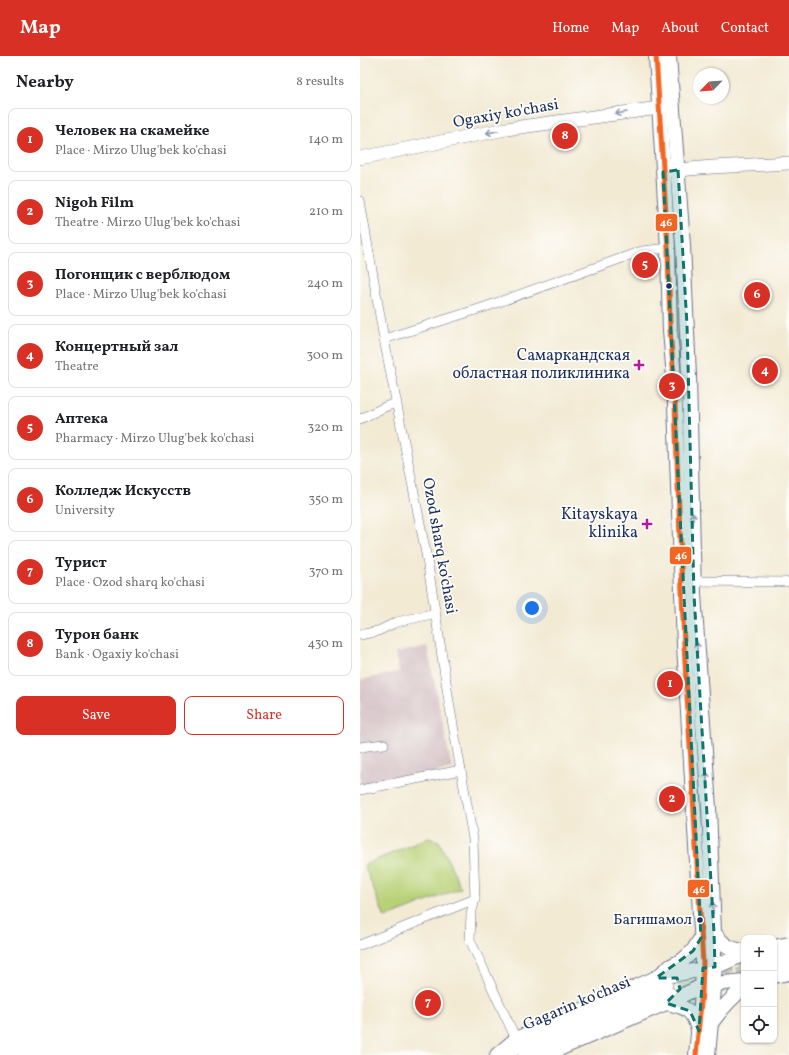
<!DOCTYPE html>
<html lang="en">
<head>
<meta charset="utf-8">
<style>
  body { margin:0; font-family:Vollkorn,serif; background:#f2f2f2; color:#202124 }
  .controls { position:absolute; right:12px; bottom:12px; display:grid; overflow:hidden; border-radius:8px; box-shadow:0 1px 3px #0004 }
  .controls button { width:36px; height:36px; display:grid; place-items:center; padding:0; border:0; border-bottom:1px solid #e0e0e0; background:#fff; color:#202124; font:20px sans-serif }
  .compass { position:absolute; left:333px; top:12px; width:36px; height:36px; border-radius:50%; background:#fff; box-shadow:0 1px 3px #0004; rotate:245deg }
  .you { position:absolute; left:172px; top:552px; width:14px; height:14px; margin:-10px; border:3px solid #fff; border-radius:50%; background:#1a73e8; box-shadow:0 0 0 6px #1a73e833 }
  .badge { display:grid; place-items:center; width:26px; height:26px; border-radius:50%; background:#d93025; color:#fff; font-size:13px; font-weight:700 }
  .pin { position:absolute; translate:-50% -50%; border:2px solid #fff; box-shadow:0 1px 4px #0006 }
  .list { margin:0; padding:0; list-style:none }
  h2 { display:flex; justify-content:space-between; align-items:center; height:52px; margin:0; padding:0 16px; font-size:17px }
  h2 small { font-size:13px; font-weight:400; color:#757577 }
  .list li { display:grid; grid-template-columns:26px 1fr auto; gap:12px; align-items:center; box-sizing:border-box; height:64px; margin:0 8px 8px; padding:0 8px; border:1px solid #e0e0e0; border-radius:8px }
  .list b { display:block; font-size:15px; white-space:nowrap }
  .list p { margin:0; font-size:13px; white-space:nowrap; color:#757577 }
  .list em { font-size:13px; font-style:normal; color:#757577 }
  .actions { display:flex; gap:8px; padding:12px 16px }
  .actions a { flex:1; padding:9px 0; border:1px solid #d93025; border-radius:8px; text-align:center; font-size:14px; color:#d93025 }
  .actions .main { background:#d93025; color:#fff }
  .icon { flex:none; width:22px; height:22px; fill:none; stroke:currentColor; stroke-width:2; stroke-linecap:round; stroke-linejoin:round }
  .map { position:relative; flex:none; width:429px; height:999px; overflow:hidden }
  header { display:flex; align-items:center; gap:24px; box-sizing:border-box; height:56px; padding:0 20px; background:#d93025; color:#fff }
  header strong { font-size:19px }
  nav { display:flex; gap:22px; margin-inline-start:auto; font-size:14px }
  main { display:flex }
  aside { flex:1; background:#fff }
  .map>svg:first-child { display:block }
  .industrial { fill:#d2bec3 }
  .green { fill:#b7d176; stroke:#69806a }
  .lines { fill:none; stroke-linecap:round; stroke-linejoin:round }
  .secondary-tunnel { stroke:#c8c5bc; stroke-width:13; stroke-dasharray:13 6; stroke-linecap:butt }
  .street-casing { stroke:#677087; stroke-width:10 }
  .secondary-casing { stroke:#677087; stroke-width:14 }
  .primary-casing { stroke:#677087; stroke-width:16 }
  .street { stroke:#fff; stroke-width:9 }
  .secondary { stroke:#fff; stroke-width:13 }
  .primary { stroke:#fff; stroke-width:14 }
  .bus-1-casing { stroke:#fdfcf7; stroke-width:8 }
  .bus-1 { stroke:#f26522; stroke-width:5 }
  .oneway { stroke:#8d97ae }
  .marked { fill:#0f766e; fill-opacity:0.2; stroke:#0f766e; stroke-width:3; stroke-dasharray:8 5; stroke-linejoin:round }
  .bus-dot { fill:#1b2f5e; stroke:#fdfcf7; stroke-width:1.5 }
  .poi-dot { fill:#b5179e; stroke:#fdfcf7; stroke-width:1.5 }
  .labels { text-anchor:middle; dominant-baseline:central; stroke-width:3.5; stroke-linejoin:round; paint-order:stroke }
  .bus-label { font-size:15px; fill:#1b2f5e; stroke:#fdfcf7; text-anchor:end }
  .street-label { font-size:16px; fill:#1b2f5e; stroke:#fdfcf7 }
  .poi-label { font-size:16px; fill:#1b2f5e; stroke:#fdfcf7; text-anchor:end }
  .line-badge { stroke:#fdfcf7; stroke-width:1.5 }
  .badge-label { font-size:11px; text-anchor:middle; font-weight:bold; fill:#fff }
</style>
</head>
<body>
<header>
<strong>Map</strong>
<nav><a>Home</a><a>Map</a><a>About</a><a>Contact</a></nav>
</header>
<main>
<aside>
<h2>Nearby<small>8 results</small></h2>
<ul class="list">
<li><span class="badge">1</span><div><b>Человек на скамейке</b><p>Place · Mirzo Ulug'bek ko'chasi</p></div><em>140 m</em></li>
<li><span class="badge">2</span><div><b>Nigoh Film</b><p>Theatre · Mirzo Ulug'bek ko'chasi</p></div><em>210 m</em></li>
<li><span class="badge">3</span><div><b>Погонщик с верблюдом</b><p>Place · Mirzo Ulug'bek ko'chasi</p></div><em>240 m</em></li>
<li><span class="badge">4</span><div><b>Концертный зал</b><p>Theatre</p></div><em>300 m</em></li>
<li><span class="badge">5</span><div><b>Аптека</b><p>Pharmacy · Mirzo Ulug'bek ko'chasi</p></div><em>320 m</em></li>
<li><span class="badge">6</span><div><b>Колледж Искусств</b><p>University</p></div><em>350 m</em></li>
<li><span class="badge">7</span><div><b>Турист</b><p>Place · Ozod sharq ko'chasi</p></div><em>370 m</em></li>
<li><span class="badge">8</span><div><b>Турон банк</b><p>Bank · Ogaxiy ko'chasi</p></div><em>430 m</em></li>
</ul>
<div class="actions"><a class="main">Save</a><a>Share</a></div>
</aside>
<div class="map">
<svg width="429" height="999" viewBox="0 0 429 999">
  <rect width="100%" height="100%" fill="#fdfcf7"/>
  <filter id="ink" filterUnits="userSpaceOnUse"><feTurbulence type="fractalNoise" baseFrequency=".025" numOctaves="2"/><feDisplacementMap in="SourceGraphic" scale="8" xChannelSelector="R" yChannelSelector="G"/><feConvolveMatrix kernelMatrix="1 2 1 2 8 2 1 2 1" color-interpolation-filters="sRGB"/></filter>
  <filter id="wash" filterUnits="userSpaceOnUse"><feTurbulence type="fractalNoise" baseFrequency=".012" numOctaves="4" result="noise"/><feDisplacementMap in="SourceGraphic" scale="16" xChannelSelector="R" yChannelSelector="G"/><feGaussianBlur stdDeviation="0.9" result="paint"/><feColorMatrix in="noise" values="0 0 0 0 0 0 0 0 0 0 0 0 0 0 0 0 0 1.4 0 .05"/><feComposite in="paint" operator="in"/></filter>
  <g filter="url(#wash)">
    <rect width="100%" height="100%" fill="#f3ead4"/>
    <polygon class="industrial" points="67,590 92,713 0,732 0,624 39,616 35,597"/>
    <polygon class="green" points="68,782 79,785 101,832 25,862 4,809"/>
  </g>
  <g filter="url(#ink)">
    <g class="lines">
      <g class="secondary-tunnel">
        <polyline points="360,913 384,907"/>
        <polyline points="359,923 384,917"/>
      </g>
      <defs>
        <g id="street">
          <polyline points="0,145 24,283 67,503 90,652 113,783 115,843 111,858 110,884 156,983"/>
          <polyline points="24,283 125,251 282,195 308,192"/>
          <polyline points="0,363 27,350 37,347"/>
          <polyline points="334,525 429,526"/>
          <polyline points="0,579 18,575 37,566 76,557"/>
          <polyline points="0,691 24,688"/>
          <polyline points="0,734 101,714"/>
          <polyline points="0,889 115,843"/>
        </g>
        <g id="secondary">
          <polyline points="0,102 146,73 299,52"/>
          <polyline points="307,115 352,111 429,107"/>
          <polyline points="414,901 429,897"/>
          <polyline points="414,911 429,908"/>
          <polyline points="141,999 306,928"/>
          <polyline points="165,999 310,938"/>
        </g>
        <g id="primary">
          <polyline points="296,0 308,192 310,274 314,322 324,589 343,907 342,936 336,999"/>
          <polyline points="309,0 323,189 329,320 334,539 349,752 354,877 354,933 348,999"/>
          <path d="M354 877C367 892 366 890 384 896"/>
          <polyline points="414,891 429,888"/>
          <polyline points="414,920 429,917"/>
          <polyline points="301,921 355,911 384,898"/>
          <polyline points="306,947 342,930 355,928 384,925"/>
          <path d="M352 966C362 952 371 942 384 932"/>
          <polyline points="137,999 156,983 296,922 311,910 323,904 333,895 341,882"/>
          <path d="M185 999 306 947C326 951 332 953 338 973"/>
        </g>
      </defs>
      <use href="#street" class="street-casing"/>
      <use href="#secondary" class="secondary-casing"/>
      <use href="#primary" class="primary-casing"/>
      <use href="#street" class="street"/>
      <use href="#secondary" class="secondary"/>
      <use href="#primary" class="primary"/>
      <defs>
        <polyline id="bus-1" points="296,0 308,192 310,274 314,322 324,589 343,907 342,936 336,999"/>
      </defs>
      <use href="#bus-1" class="bus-1-casing"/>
      <use href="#bus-1" class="bus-1"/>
    </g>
    <defs><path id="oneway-shaft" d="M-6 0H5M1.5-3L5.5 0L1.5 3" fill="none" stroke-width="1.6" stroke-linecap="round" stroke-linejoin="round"/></defs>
    <g class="oneway">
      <use href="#oneway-shaft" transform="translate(261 57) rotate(172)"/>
      <use href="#oneway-shaft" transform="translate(132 76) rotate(169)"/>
      <use href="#oneway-shaft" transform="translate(333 462) rotate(-91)"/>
      <use href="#oneway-shaft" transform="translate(337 592) rotate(-94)"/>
      <use href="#oneway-shaft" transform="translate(347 722) rotate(-94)"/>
      <use href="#oneway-shaft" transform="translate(353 852) rotate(-93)"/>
    </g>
  </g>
  <path class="marked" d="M318 114 327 269 334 539 354 877 355 911 343 912 339 975 330 955 306 947 320 933 317 922H296L333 895 341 882 303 116Z"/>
  <g class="bus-dot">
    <circle cx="309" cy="230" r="3.5"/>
    <circle cx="340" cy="864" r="3.5"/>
  </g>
  <g class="poi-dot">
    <path d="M277 303h4v4h4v4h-4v4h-4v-4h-4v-4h4z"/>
    <path d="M285 462h4v4h4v4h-4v4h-4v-4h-4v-4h4z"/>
  </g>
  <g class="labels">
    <g class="bus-label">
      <text x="332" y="864">Багишамол</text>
    </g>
    <g class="street-label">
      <text transform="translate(146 58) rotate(-10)">Ogaxiy ko'chasi</text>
      <text transform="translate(79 490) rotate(80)">Ozod sharq ko'chasi</text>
      <text transform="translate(217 948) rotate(-23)">Gagarin ko'chasi</text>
    </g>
    <g class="poi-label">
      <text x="270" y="300">Самаркандская<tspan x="270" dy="18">областная поликлиника</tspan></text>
      <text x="278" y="459">Kitayskaya<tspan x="278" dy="18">klinika</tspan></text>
    </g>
  </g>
  <g class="line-badge">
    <rect x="295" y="157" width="23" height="19" rx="4" fill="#f26522"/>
    <rect x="309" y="490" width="23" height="19" rx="4" fill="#f26522"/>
    <rect x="327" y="823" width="23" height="19" rx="4" fill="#f26522"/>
  </g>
  <g class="badge-label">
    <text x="306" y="170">46</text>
    <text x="321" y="503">46</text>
    <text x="339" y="837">46</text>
  </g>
</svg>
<div class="controls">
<button>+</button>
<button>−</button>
<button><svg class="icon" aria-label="locate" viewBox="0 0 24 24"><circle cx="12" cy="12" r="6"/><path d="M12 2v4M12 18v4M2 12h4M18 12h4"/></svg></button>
</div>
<svg class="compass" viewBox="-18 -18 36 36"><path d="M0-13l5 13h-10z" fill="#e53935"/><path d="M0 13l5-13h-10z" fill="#757577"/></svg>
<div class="you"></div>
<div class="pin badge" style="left:310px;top:628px">1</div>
<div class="pin badge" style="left:312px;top:743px">2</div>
<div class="pin badge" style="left:312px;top:330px">3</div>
<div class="pin badge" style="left:405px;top:315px">4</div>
<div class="pin badge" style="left:285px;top:209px">5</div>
<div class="pin badge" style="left:397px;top:239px">6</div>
<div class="pin badge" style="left:68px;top:947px">7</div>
<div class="pin badge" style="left:205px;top:80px">8</div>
</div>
</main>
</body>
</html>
